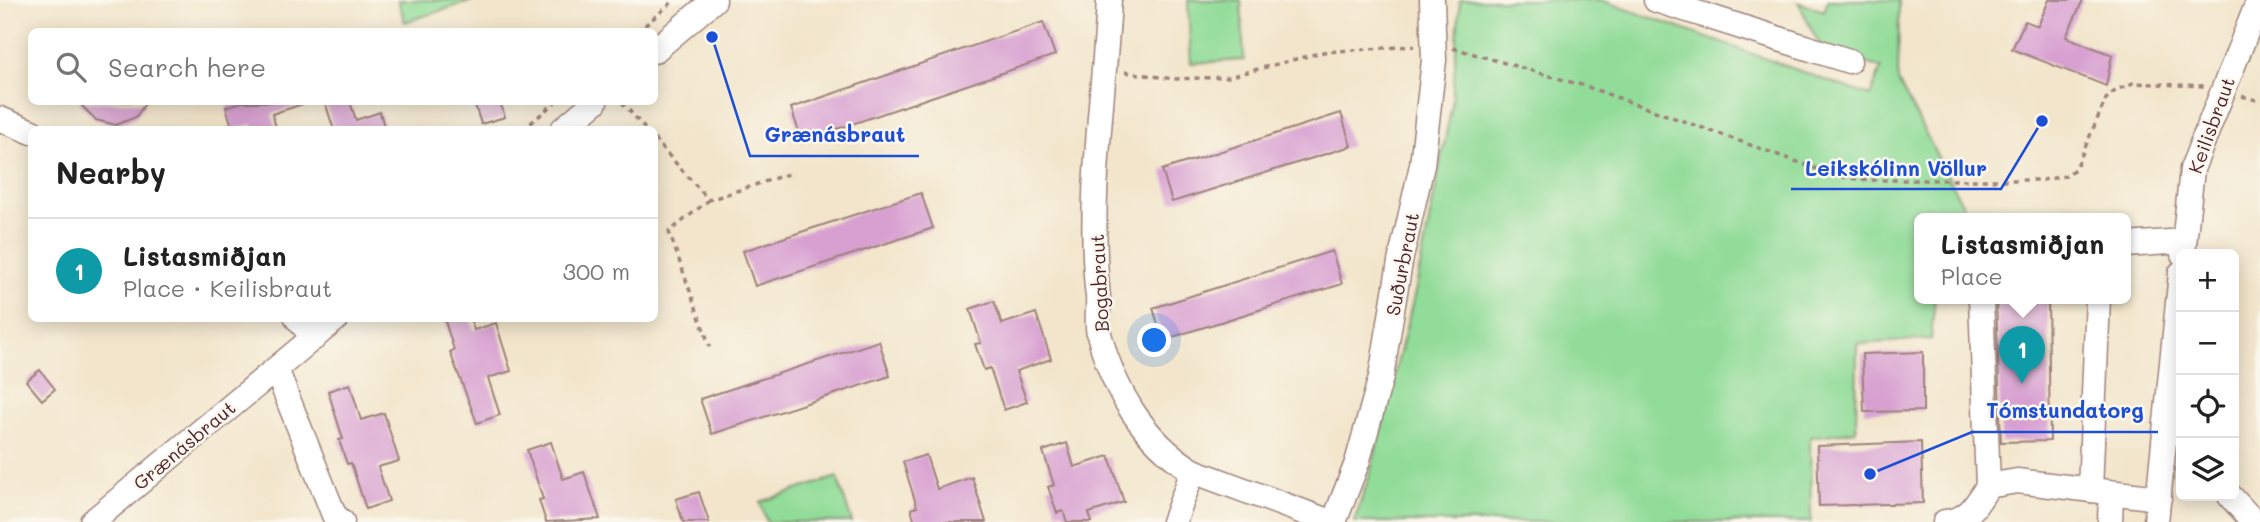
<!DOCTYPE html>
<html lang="en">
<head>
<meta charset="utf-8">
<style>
  body { margin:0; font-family:Mali,sans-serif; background:#f6f6f6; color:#222 }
  .controls { position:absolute; right:21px; bottom:21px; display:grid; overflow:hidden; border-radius:10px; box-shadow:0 4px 18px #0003 }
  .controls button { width:63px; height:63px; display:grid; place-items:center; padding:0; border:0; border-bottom:2px solid #e0e0e0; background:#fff; color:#222; font:35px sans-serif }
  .you { position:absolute; left:1155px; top:341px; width:24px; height:24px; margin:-18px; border:5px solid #fff; border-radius:50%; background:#1a73e8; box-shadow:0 0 0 10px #1a73e833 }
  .badge { display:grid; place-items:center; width:46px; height:46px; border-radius:50%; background:#1a73e8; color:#fff; font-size:23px; font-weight:700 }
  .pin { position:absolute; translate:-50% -58px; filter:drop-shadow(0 2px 4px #0008) }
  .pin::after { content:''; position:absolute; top:37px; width:24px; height:21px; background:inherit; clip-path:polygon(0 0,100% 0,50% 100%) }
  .popup { position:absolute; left:1914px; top:213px; width:217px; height:91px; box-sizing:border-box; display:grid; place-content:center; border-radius:10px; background:#fff; filter:drop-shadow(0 2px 5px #0005); font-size:23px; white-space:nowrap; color:#767676 }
  .popup b { font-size:26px; color:#222 }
  .popup::after { content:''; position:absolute; left:50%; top:100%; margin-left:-14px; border:14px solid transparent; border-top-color:#fff }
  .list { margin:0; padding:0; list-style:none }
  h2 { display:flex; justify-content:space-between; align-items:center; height:91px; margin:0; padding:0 28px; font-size:30px }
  h2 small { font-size:23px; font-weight:400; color:#767676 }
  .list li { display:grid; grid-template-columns:46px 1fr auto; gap:21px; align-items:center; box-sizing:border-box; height:105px; padding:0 28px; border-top:2px solid #e0e0e0 }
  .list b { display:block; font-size:26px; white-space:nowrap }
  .list p { margin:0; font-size:23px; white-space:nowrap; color:#767676 }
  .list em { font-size:23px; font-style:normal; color:#767676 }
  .icon { flex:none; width:38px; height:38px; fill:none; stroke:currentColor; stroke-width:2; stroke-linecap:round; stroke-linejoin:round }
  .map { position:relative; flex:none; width:2260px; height:522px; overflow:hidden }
  .search { position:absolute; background:#fff; box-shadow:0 4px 18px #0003; left:28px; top:28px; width:630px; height:77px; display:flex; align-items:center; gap:18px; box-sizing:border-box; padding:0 24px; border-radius:10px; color:#767676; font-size:26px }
  .panel { position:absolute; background:#fff; box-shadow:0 4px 18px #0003; left:28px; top:126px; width:630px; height:196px; border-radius:10px }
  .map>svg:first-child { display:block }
  .green { fill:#91dc98; stroke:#6e7e62; stroke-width:2 }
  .building { fill:#d8a0d1 }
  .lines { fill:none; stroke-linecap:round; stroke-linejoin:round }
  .minor-casing { stroke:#9e827b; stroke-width:27 }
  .path { stroke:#9e827b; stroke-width:3.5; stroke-dasharray:5 5; stroke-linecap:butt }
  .minor { stroke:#fff; stroke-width:24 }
  .labels { text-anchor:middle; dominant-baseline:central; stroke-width:5; stroke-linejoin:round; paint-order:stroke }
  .street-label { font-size:19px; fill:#4a1f2b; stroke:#fbf7ec }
  .leader { fill:none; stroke:#1d4ed8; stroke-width:2.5 }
  .callout-dot { fill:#1d4ed8; stroke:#fbf7ec; stroke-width:2.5 }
  .callout-label { font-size:21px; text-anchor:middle; font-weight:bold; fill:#1d4ed8; stroke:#fbf7ec; stroke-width:5; stroke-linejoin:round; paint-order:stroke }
</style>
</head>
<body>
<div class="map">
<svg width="2260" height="522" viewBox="0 0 2260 522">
  <rect width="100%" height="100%" fill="#fbf7ec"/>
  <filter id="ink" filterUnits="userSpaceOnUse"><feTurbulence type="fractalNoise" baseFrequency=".0143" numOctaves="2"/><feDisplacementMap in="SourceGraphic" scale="14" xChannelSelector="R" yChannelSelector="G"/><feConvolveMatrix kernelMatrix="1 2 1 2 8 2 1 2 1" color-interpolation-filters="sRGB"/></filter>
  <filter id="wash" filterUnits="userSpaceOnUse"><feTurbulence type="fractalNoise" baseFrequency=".00686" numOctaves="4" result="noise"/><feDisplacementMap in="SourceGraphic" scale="28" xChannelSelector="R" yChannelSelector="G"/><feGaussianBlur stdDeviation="1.57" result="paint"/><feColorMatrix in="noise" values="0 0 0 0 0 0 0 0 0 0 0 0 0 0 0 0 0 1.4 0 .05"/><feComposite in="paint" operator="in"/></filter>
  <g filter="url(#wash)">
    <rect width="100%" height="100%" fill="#f2e5cb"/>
    <g class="green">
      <polygon points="398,0 475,0 405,22"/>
      <polygon points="1188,0 1241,0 1244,60 1191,63"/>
      <path d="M1460 0H1601L1870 96 1881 68 1823 48C1814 40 1806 15 1798 2L1824 11 1828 0H1899L1898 81 1969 217 1919 218V298H1935L1931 339 1857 344 1856 431 1810 437 1811 522H1354L1370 474 1416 288 1452 104Z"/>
      <polygon points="837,477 852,522 767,522 760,502"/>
    </g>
    <g id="blocks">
      <g class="building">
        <polygon points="2049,0 2083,0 2066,37 2112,55 2106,86 2012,49 2025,21 2038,26"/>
        <polygon points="1043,22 1055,55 802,141 791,108"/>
        <polygon points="78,102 146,102 136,117 116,125 96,120"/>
        <polygon points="242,102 302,102 303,104 272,114 277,130 254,130 252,124 233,130 226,107"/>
        <polygon points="325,102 350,102 356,120 380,112 385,130 334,130"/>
        <polygon points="474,102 500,102 505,117 481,124"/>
        <polygon points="1341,113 1351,146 1172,202 1162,170"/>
        <polygon points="921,193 933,228 755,286 743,251"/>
        <polygon points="1332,251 1342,284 1163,340 1153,308"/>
        <polygon points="1996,298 2048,298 2050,441 2001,442"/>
        <polygon points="994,301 1002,324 1036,313 1051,359 1016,371 1027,402 1004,410 990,368 984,370 975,344 981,343 970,309"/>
        <polygon points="444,318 470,318 474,330 496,323 511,371 488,378 500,415 477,423 450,352 454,350"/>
        <polygon points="879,341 890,376 712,434 700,399"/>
        <polygon points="1923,352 1923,411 1864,412 1862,354"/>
        <polygon points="40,370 55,389 42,400 26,381"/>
        <polygon points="350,384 361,420 384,413 399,461 378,467 389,501 366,509 351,463 347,464 339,440 343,439 328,391"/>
        <polygon points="551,442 563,479 584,472 600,519 546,522 539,500 543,499 527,450"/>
        <polygon points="1921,442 1923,503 1819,506 1817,446"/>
        <polygon points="1067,443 1074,467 1109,456 1124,502 1089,513 1092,522 1067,522 1063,511 1057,513 1048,487 1054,485 1043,451"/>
        <polygon points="926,455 937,489 972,477 986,522 915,522 911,509 917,507 903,462"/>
        <polygon points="699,492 709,522 683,522 676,499"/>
      </g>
    </g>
  </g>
  <g filter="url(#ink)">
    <use href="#blocks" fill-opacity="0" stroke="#9e827b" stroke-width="2"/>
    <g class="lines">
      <defs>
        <g id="minor">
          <path d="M1109 0C1104 97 1087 201 1098 297 1099 309 1096 323 1099 334 1113 389 1143 440 1193 471L1330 522"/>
          <polyline points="1656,0 1849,61"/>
          <polyline points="654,51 714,0"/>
          <polyline points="0,119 32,132"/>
          <polyline points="562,130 595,102"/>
          <polyline points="2125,245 2184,241"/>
          <polyline points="2183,254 2192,169 2259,0"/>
          <polyline points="1981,298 1988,486"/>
          <polyline points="297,318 314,338"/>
          <polyline points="276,369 334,515 342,522"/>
          <polyline points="2090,490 2098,298"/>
          <polyline points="2230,496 2254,522"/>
          <polyline points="92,522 337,318"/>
          <polyline points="1174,522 1193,471"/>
          <polyline points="1334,522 1357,463 1381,377 1400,262 1422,165 1434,60 1432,0"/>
          <path d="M1945 522C1969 520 1976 505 1988 486L2017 481 2159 498"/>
          <polyline points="2110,522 2111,493"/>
          <polyline points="2156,522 2181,273"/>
        </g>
      </defs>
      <use href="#minor" class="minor-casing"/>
      <g class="path">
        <polyline points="637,32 675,0"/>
        <polyline points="1453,48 1585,86 1837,176 1862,180 2043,180 2065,176 2076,168 2106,99 2116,90 2133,83 2204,86"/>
        <polyline points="1125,72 1174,79 1228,77 1323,52 1414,46"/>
        <polyline points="2242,96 2260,101"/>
        <polyline points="622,102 646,130"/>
        <polyline points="523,130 555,102"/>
        <polyline points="654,139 709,200 791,173"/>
        <polyline points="709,200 669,232 710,347"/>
      </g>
      <use href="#minor" class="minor"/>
    </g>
  </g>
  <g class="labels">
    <g class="street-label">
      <text transform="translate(2211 125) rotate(-70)">Keilisbraut</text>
      <text transform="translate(1402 264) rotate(-79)">Suðurbraut</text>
      <text transform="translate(1099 283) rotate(-93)">Bogabraut</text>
      <text transform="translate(184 445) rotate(-40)">Grænásbraut</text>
    </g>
  </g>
  <path class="leader" d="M712 37L750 156H919M2042 121L2001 189H1791M1870 474L1972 432H2158"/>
  <g class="callout-dot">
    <circle cx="712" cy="37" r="7"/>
    <circle cx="2042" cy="121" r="7"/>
    <circle cx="1870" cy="474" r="7"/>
  </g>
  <g class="callout-label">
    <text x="835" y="142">Grænásbraut</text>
    <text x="1896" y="176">Leikskólinn Völlur</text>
    <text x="2065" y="418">Tómstundatorg</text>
  </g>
</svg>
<div class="controls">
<button>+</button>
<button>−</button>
<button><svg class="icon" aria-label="locate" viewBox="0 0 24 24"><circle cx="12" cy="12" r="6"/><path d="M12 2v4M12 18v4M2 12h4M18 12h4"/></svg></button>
<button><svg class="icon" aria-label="layers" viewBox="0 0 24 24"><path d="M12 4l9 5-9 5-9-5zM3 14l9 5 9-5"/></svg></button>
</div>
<div class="you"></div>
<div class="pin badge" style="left:2022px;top:384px;background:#0f9aa8">1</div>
<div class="popup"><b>Listasmiðjan</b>Place</div>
<div class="search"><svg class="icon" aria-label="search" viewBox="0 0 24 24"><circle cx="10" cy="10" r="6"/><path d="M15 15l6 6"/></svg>Search here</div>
<section class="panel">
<h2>Nearby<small></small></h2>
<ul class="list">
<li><span class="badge" style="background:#0f9aa8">1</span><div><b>Listasmiðjan</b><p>Place · Keilisbraut</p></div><em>300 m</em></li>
</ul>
</section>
</div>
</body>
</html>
